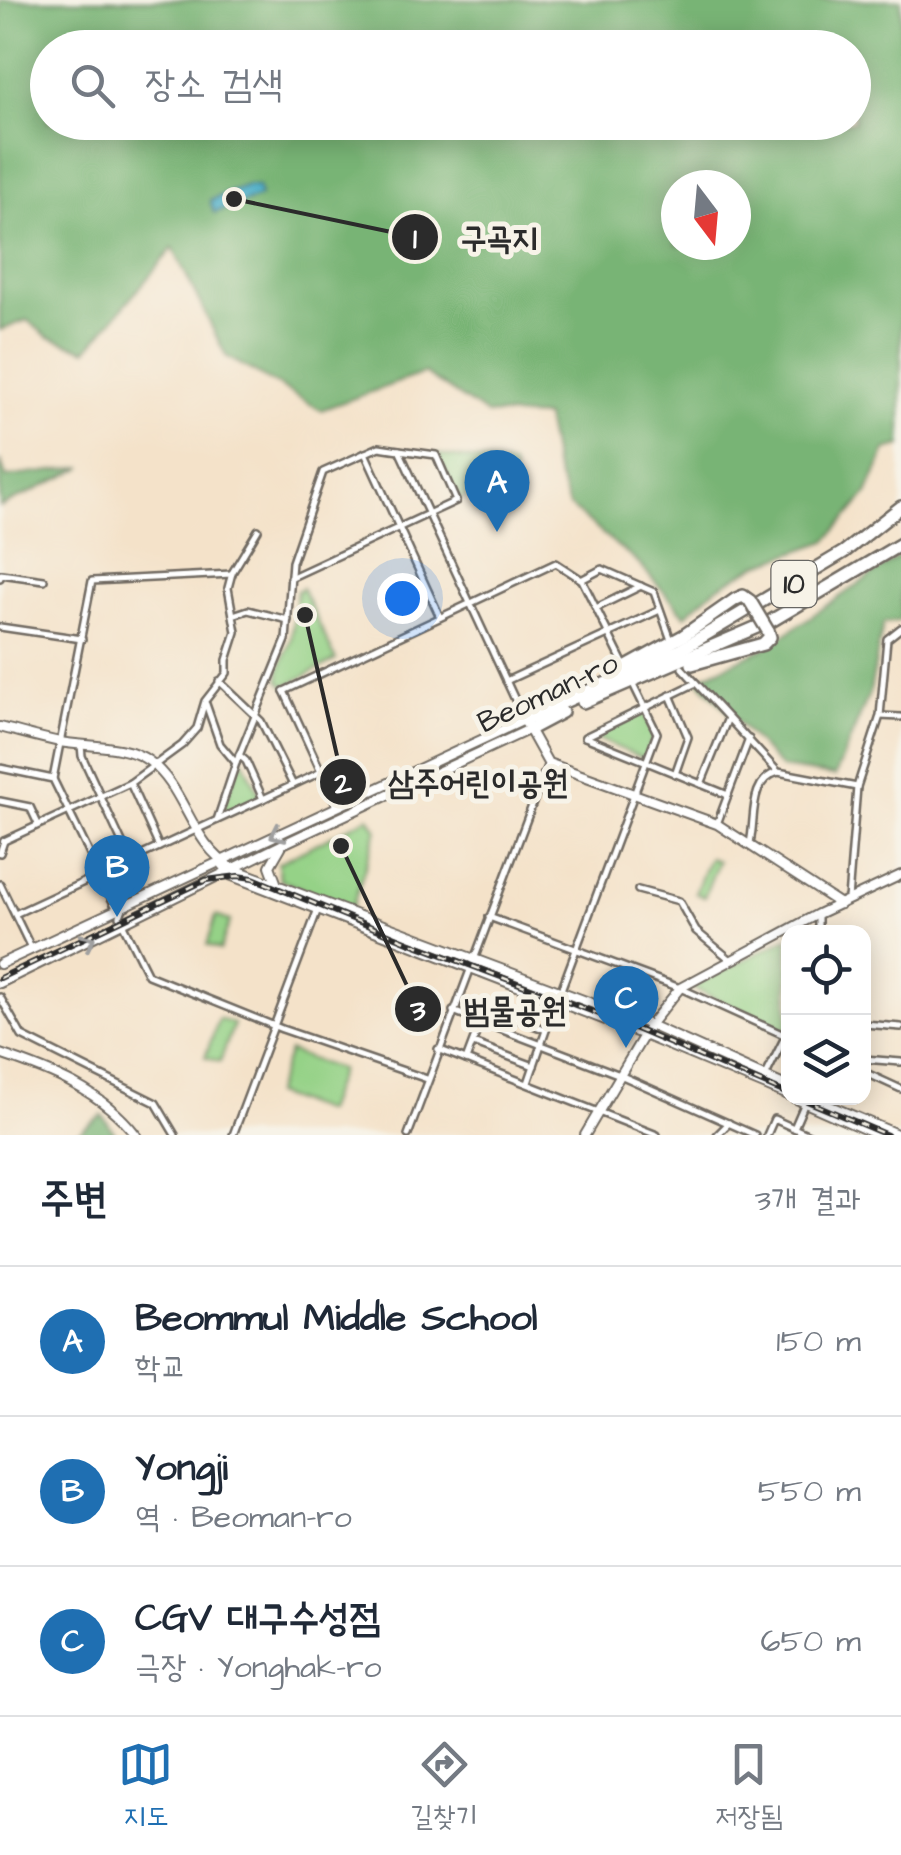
<!DOCTYPE html>
<html lang="ko">
<head>
<meta charset="utf-8">
<style>
  body { margin:0; font-family:"Architects Daughter","Poor Story",sans-serif; background:#f2f2f3; color:#1f2937 }
  .controls { position:absolute; right:30px; bottom:30px; display:grid; overflow:hidden; border-radius:20px; box-shadow:0 5px 25px #0003 }
  .controls button { width:90px; height:90px; display:grid; place-items:center; padding:0; border:0; border-bottom:2px solid #e0e1e3; background:#fff; color:#1f2937; font:50px sans-serif }
  .compass { position:absolute; left:661px; top:170px; width:90px; height:90px; border-radius:50%; background:#fff; box-shadow:0 5px 25px #0003; rotate:164deg }
  .you { position:absolute; left:402px; top:598px; width:35px; height:35px; margin:-25px; border:8px solid #fff; border-radius:50%; background:#1a73e8; box-shadow:0 0 0 15px #1a73e833 }
  .badge { display:grid; place-items:center; width:65px; height:65px; border-radius:50%; background:#1f6fb2; color:#fff; font-size:32px; font-weight:700 }
  .pin { position:absolute; translate:-50% -82px; filter:drop-shadow(0 2px 5px #0008) }
  .pin::after { content:''; position:absolute; top:52px; width:35px; height:30px; background:inherit; clip-path:polygon(0 0,100% 0,50% 100%) }
  .list { margin:0; padding:0; list-style:none }
  h2 { display:flex; justify-content:space-between; align-items:center; height:130px; margin:0; padding:0 40px; font-size:42px }
  h2 small { font-size:32px; font-weight:400; color:#747a83 }
  .list li { display:grid; grid-template-columns:65px 1fr auto; gap:30px; align-items:center; box-sizing:border-box; height:150px; padding:0 40px; border-top:2px solid #e0e1e3 }
  .list b { display:block; font-size:38px; white-space:nowrap }
  .list p { margin:0; font-size:32px; white-space:nowrap; color:#747a83 }
  .list em { font-size:32px; font-style:normal; color:#747a83 }
  .icon { flex:none; width:55px; height:55px; fill:none; stroke:currentColor; stroke-width:2; stroke-linecap:round; stroke-linejoin:round }
  .map { position:relative; flex:none; width:901px; height:1135px; overflow:hidden }
  .search { position:absolute; background:#fff; box-shadow:0 5px 25px #0003; left:30px; right:30px; top:30px; height:110px; display:flex; align-items:center; gap:25px; box-sizing:border-box; padding:0 35px; border-radius:55px; color:#747a83; font-size:38px }
  .sheet { height:580px; background:#fff }
  nav { display:flex; justify-content:space-around; align-items:center; box-sizing:border-box; height:140px; border-top:2px solid #e0e1e3; background:#fff; font-size:28px; color:#747a83 }
  nav a { display:grid; justify-items:center; gap:5px }
  nav .on { color:#1f6fb2 }
  .map>svg:first-child { display:block }
  .green { fill:#95d287; stroke:#607e59; stroke-width:2.5 }
  .forest { fill:#78b474; stroke:#527050; stroke-width:2.5; fill-rule:evenodd }
  .water { fill:#48adc7; stroke:#3a6c79; stroke-width:2.5 }
  .lines { fill:none; stroke-linecap:round; stroke-linejoin:round }
  .street-casing { stroke:#716b62; stroke-width:10 }
  .secondary-casing { stroke:#716b62; stroke-width:12 }
  .highway-casing { stroke:#716b62; stroke-width:16 }
  .street { stroke:#fff; stroke-width:5 }
  .secondary { stroke:#fff; stroke-width:8 }
  .highway { stroke:#fff; stroke-width:11 }
  .rail-casing { stroke:#2b2b2b; stroke-width:6 }
  .rail { stroke:#f7f3e8; stroke-width:2.5; stroke-dasharray:8; stroke-linecap:butt }
  .highway-bridge-casing { stroke:#716b62; stroke-width:16; stroke-linecap:butt }
  .highway-bridge { stroke:#fff; stroke-width:11 }
  .oneway { stroke:#a0a0a0 }
  .labels { text-anchor:middle; dominant-baseline:central; stroke-width:10; stroke-linejoin:round; paint-order:stroke }
  .shield { fill:#f7f3e8; stroke:#686764; stroke-width:2.5 }
  .shield-label { font-size:28px; font-weight:bold; fill:#2b2b2b }
  .street-label { font-size:30px; fill:#2b2b2b; stroke:#f7f3e8 }
  .leader { fill:none; stroke:#2b2b2b; stroke-width:4 }
  .callout-dot { fill:#2b2b2b; stroke:#f7f3e8; stroke-width:4 }
  .mark-label { font-size:30px; text-anchor:middle; font-weight:bold; fill:#fff }
  .callout-label { font-size:32px; text-anchor:middle; font-weight:bold; fill:#2b2b2b; stroke:#f7f3e8; stroke-width:10; stroke-linejoin:round; paint-order:stroke }
</style>
</head>
<body>
<div class="map">
<svg width="901" height="1135" viewBox="0 0 901 1135">
  <rect width="100%" height="100%" fill="#f7f3e8"/>
  <filter id="ink" filterUnits="userSpaceOnUse"><feTurbulence type="fractalNoise" baseFrequency=".01" numOctaves="2"/><feDisplacementMap in="SourceGraphic" scale="20" xChannelSelector="R" yChannelSelector="G"/><feConvolveMatrix kernelMatrix="1 2 1 2 8 2 1 2 1" color-interpolation-filters="sRGB"/></filter>
  <filter id="wash" filterUnits="userSpaceOnUse"><feTurbulence type="fractalNoise" baseFrequency=".0048" numOctaves="4" result="noise"/><feDisplacementMap in="SourceGraphic" scale="40" xChannelSelector="R" yChannelSelector="G"/><feGaussianBlur stdDeviation="2.25" result="paint"/><feColorMatrix in="noise" values="0 0 0 0 0 0 0 0 0 0 0 0 0 0 0 0 0 1.4 0 .05"/><feComposite in="paint" operator="in"/></filter>
  <g filter="url(#wash)">
    <rect width="100%" height="100%" fill="#f4e2c9"/>
    <g class="green">
      <polygon points="437,454 512,465 514,473 459,500"/>
      <polygon points="302,588 336,660 285,686 279,680 280,669 291,640 297,591"/>
      <polygon points="643,711 655,734 644,759 593,737"/>
      <polygon points="240,761 244,761 261,798 219,817"/>
      <polygon points="369,817 377,830 352,908 280,880 278,863"/>
      <polygon points="709,858 718,861 704,897 695,893"/>
      <polygon points="216,916 230,921 220,950 207,945"/>
      <polygon points="788,938 788,1028 783,1030 690,987"/>
      <polygon points="219,1019 234,1024 220,1062 205,1057"/>
      <polygon points="289,1051 340,1070 325,1112 274,1094"/>
    </g>
    <g class="forest">
      <path d="M0 0H901V446L886 450 867 494 827 541 757 565 716 588 685 615 638 563 569 506 554 466 545 417 486 414 424 373 321 410 226 356 173 248 87 350 48 337 27 320 0 330ZM48 48H854V122H48ZM676 185H736V245H676Z"/>
      <polygon points="0,460 6,477 84,467 0,507"/>
      <polygon points="901,555 901,620 883,624 870,692 835,776 781,768 697,679 765,648"/>
      <polygon points="102,1115 116,1135 75,1135"/>
    </g>
    <polygon class="water" points="247,186 258,187 260,197 214,213 210,200"/>
  </g>
  <g filter="url(#ink)">
    <g class="lines">
      <defs>
        <g id="street">
          <polyline points="365,453 440,617"/>
          <polyline points="0,578 1,574 44,580"/>
          <polyline points="290,578 456,501 436,455 399,450"/>
          <polyline points="583,579 602,569 654,592 671,640"/>
          <polyline points="596,608 641,586"/>
          <polyline points="233,615 248,610 288,620"/>
          <polyline points="0,627 82,639"/>
          <polyline points="219,681 261,721 293,785"/>
          <polyline points="506,681 660,610"/>
          <polyline points="696,683 778,772 857,787"/>
          <polyline points="284,691 556,563 582,580 625,667"/>
          <polyline points="284,691 337,806"/>
          <polyline points="670,695 688,737 675,774"/>
          <polyline points="206,704 220,744 236,763"/>
          <polyline points="880,716 901,717"/>
          <polyline points="585,737 728,795"/>
          <polyline points="585,737 696,683 682,668"/>
          <polyline points="81,745 82,756 130,860"/>
          <polyline points="239,755 246,761 263,799"/>
          <polyline points="0,768 53,779 116,908"/>
          <polyline points="53,779 92,581 232,574"/>
          <polyline points="130,783 159,847"/>
          <polyline points="701,784 728,718"/>
          <polyline points="0,801 30,807 38,824"/>
          <polyline points="217,820 236,763 286,640 292,562 323,472 379,447 399,450 523,717"/>
          <polyline points="717,824 749,739"/>
          <polyline points="4,841 130,783 182,745 197,728 205,701 227,673 227,660 236,632 228,588 232,573 258,530"/>
          <path d="M750 843C756 818 748 781 778 772"/>
          <polyline points="0,853 4,841"/>
          <polyline points="0,884 31,948"/>
          <polyline points="638,890 679,901 696,931 731,960"/>
          <polyline points="848,899 857,787 880,716 887,639 901,628"/>
          <polyline points="123,908 120,916 123,925 148,975 282,1029 427,1079"/>
          <polyline points="15,914 321,772"/>
          <polyline points="489,917 680,988 784,1035"/>
          <polyline points="818,932 818,916"/>
          <polyline points="561,990 657,733 634,686"/>
          <polyline points="0,997 22,1036 156,1103 175,1135"/>
          <polyline points="453,1011 620,1075 755,1135"/>
          <polyline points="864,1024 901,1027"/>
          <polyline points="473,1043 534,1066"/>
          <polyline points="438,1049 657,1135"/>
          <polyline points="864,1059 901,1062"/>
          <polyline points="466,1060 486,1007 546,1030"/>
          <polyline points="864,1072 901,1089"/>
          <polyline points="765,1077 788,1031"/>
          <polyline points="528,1083 556,1001"/>
          <polyline points="794,1128 807,1098"/>
          <polyline points="233,1135 318,909"/>
          <polyline points="408,1135 548,763"/>
          <polyline points="717,1135 729,1123"/>
          <polyline points="767,1135 774,1119 809,1135"/>
        </g>
        <g id="secondary">
          <path d="M0 727C20 732 40 738 60 742 88 747 126 744 149 761 187 789 189 843 234 869L650 1025 788 1087"/>
          <polyline points="221,863 232,876 644,1035 788,1095"/>
          <polyline points="276,882 270,866 281,847"/>
          <polyline points="0,964 524,720 548,763 717,824 840,904"/>
          <polyline points="0,983 283,844 530,729"/>
          <path d="M0 1054C51 1071 102 1091 136 1135"/>
          <polyline points="794,1098 878,1135"/>
          <polyline points="811,1098 899,1135"/>
          <polyline points="585,1135 650,1025 680,988 818,914 901,875"/>
        </g>
        <g id="highway">
          <polyline points="692,664 763,644 770,637 768,631"/>
          <polyline points="614,674 683,636 736,599 743,596 750,601"/>
          <polyline points="583,702 771,621 901,544"/>
          <polyline points="524,720 680,650 844,552 901,507"/>
          <polyline points="530,729 562,712"/>
        </g>
      </defs>
      <use href="#street" class="street-casing"/>
      <use href="#secondary" class="secondary-casing"/>
      <use href="#highway" class="highway-casing"/>
      <use href="#street" class="street"/>
      <use href="#secondary" class="secondary"/>
      <use href="#highway" class="highway"/>
      <defs>
        <g id="rail">
          <polyline points="0,978 206,880 238,876 253,878 408,942 615,1020 788,1094"/>
          <polyline points="800,1098 887,1135"/>
        </g>
      </defs>
      <use href="#rail" class="rail-casing"/>
      <use href="#rail" class="rail"/>
      <defs>
        <polyline id="highway-bridge" points="750,601 768,631"/>
      </defs>
      <use href="#highway-bridge" class="highway-bridge-casing"/>
      <use href="#highway-bridge" class="highway-bridge"/>
    </g>
    <defs><path id="oneway-chevron" d="M-2-3.5L2.5 0L-2 3.5" fill="none" stroke-width="1.6" stroke-linecap="round" stroke-linejoin="round" transform="scale(2.5)"/></defs>
    <g class="oneway">
      <use href="#oneway-chevron" transform="translate(277 834) rotate(155)"/>
      <use href="#oneway-chevron" transform="translate(88 941) rotate(-25)"/>
    </g>
  </g>
  <g class="labels">
    <rect class="shield" x="771.5" y="561" width="45" height="46" rx="8"/>
    <g class="shield-label">
      <text x="794" y="584">10</text>
    </g>
    <g class="street-label">
      <text transform="translate(548 693) rotate(-25)">Beoman-ro</text>
    </g>
  </g>
  <path class="leader" d="M234 199L415 237M305 615L343 782M341 846L418 1009"/>
  <g class="callout-dot">
    <circle cx="234" cy="199" r="10"/>
    <circle cx="305" cy="615" r="10"/>
    <circle cx="341" cy="846" r="10"/>
    <circle cx="415" cy="237" r="25"/>
    <circle cx="343" cy="782" r="25"/>
    <circle cx="418" cy="1009" r="25"/>
  </g>
  <g class="mark-label">
    <text x="415" y="248">1</text>
    <text x="343" y="793">2</text>
    <text x="418" y="1020">3</text>
  </g>
  <g class="callout-label">
    <text x="499" y="248">구곡지</text>
    <text x="478" y="793">삼주어린이공원</text>
    <text x="515" y="1021">범물공원</text>
  </g>
</svg>
<div class="controls">
<button><svg class="icon" aria-label="locate" viewBox="0 0 24 24"><circle cx="12" cy="12" r="6"/><path d="M12 2v4M12 18v4M2 12h4M18 12h4"/></svg></button>
<button><svg class="icon" aria-label="layers" viewBox="0 0 24 24"><path d="M12 4l9 5-9 5-9-5zM3 14l9 5 9-5"/></svg></button>
</div>
<svg class="compass" viewBox="-18 -18 36 36"><path d="M0-13l5 13h-10z" fill="#e53935"/><path d="M0 13l5-13h-10z" fill="#747a83"/></svg>
<div class="you"></div>
<div class="pin badge" style="left:497px;top:532px">A</div>
<div class="pin badge" style="left:117px;top:917px">B</div>
<div class="pin badge" style="left:626px;top:1048px">C</div>
<div class="search"><svg class="icon" aria-label="search" viewBox="0 0 24 24"><circle cx="10" cy="10" r="6"/><path d="M15 15l6 6"/></svg>장소 검색</div>
</div>
<section class="sheet">
<h2>주변<small>3개 결과</small></h2>
<ul class="list">
<li><span class="badge">A</span><div><b>Beommul Middle School</b><p>학교</p></div><em>150 m</em></li>
<li><span class="badge">B</span><div><b>Yongji</b><p>역 · Beoman-ro</p></div><em>550 m</em></li>
<li><span class="badge">C</span><div><b>CGV 대구수성점</b><p>극장 · Yonghak-ro</p></div><em>650 m</em></li>
</ul>
</section>
<nav>
<a class="on"><svg class="icon" aria-label="map" viewBox="0 0 24 24"><path d="M3 6l6-2 6 2 6-2v14l-6 2-6-2-6 2zM9 4v14M15 6v14"/></svg>지도</a>
<a><svg class="icon" aria-label="directions" viewBox="0 0 24 24"><path d="M12 3l9 9-9 9-9-9zM9 14v-3h6M13 9l2 2-2 2"/></svg>길찾기</a>
<a><svg class="icon" aria-label="saved" viewBox="0 0 24 24"><path d="M7 4h10v16l-5-4-5 4z"/></svg>저장됨</a>
</nav>
</body>
</html>
